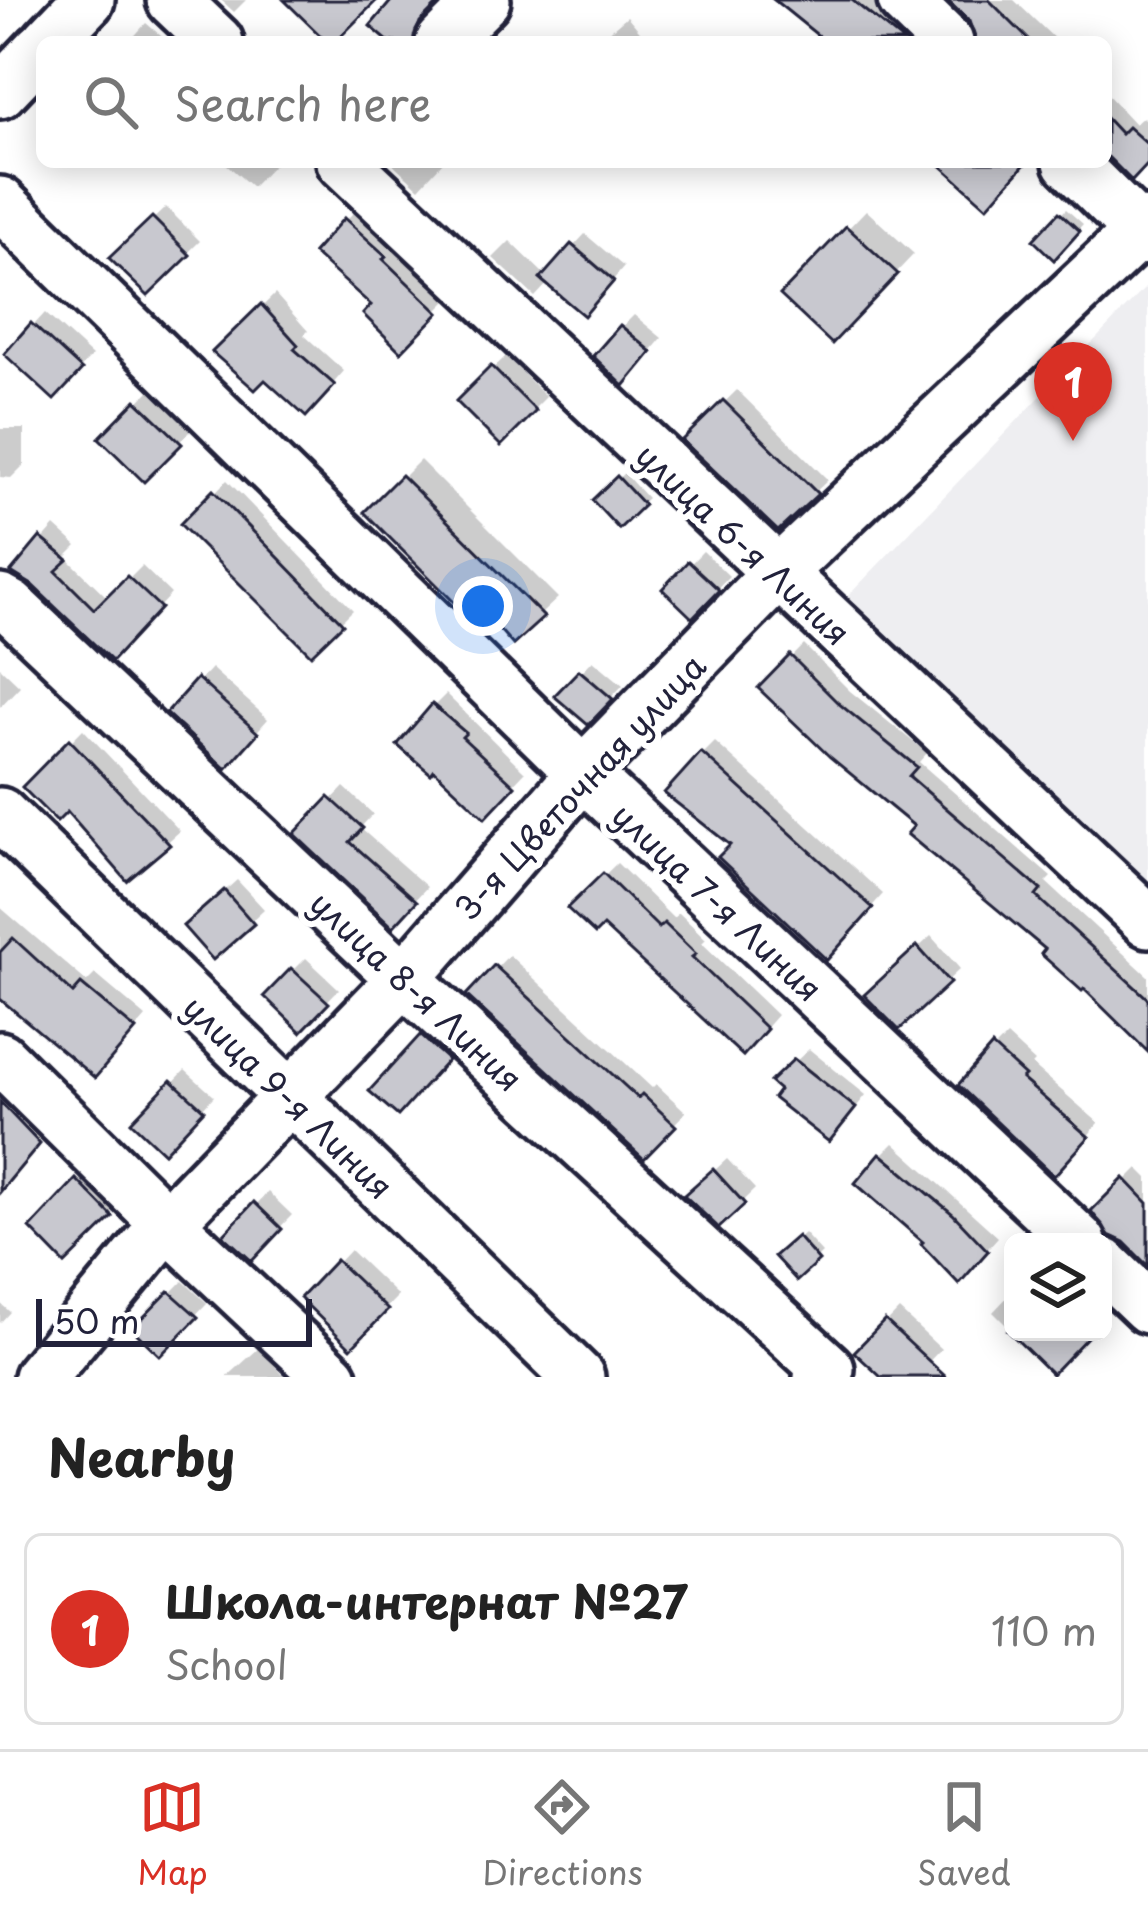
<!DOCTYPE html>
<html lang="en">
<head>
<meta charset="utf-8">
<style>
  body { margin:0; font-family:"Playpen Sans",sans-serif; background:#f2f2f2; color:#222 }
  .controls { position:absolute; right:36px; bottom:36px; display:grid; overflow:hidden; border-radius:18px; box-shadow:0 6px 30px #0003 }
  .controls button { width:108px; height:108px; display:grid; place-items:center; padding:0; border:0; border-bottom:3px solid #e0e0e0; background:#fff; color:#222; font:60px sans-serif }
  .scale { position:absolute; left:36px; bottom:30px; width:276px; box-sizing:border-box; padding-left:12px; border:6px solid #22223b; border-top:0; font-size:33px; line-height:42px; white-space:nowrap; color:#22223b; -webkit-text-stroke:9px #fff; paint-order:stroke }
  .you { position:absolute; left:483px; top:606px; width:42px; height:42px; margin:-30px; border:9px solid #fff; border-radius:50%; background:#1a73e8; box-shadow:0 0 0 18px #1a73e833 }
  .badge { display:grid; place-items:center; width:78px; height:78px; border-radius:50%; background:#d93025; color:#fff; font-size:39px; font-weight:700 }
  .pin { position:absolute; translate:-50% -99px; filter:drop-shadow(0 3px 6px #0008) }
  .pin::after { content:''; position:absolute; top:63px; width:42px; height:36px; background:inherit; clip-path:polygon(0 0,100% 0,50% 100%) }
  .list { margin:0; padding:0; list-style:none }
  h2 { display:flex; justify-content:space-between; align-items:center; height:156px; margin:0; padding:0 48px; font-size:51px }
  h2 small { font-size:39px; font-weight:400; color:#767676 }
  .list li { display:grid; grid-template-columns:78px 1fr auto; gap:36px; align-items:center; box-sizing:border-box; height:192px; margin:0 24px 24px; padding:0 24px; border:3px solid #e0e0e0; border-radius:18px }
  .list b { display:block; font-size:45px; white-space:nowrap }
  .list p { margin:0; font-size:39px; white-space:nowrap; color:#767676 }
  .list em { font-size:39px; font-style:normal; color:#767676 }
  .icon { flex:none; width:66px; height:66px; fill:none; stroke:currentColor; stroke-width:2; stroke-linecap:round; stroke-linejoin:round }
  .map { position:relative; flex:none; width:1148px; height:1377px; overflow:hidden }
  .search { position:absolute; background:#fff; box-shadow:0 6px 30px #0003; left:36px; right:36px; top:36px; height:132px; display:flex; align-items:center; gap:30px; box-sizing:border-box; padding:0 42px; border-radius:18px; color:#767676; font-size:45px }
  .sheet { height:372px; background:#fff }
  nav { display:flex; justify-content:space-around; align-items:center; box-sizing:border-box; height:168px; border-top:3px solid #e0e0e0; background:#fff; font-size:33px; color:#767676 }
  nav a { display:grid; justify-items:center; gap:6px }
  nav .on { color:#d93025 }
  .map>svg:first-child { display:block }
  .built { fill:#eeeef1 }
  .shadow { fill:#0003 }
  .building { fill:#c8c8cf; stroke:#22223b; stroke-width:3 }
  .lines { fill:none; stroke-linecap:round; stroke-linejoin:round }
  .minor-casing { stroke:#22223b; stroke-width:60 }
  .minor { stroke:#fff; stroke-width:51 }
  .labels { text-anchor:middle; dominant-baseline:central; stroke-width:12; stroke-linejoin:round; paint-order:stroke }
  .street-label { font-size:33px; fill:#22223b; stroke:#fff }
</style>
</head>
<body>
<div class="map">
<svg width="1148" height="1377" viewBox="0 0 1148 1377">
  <rect width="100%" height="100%" fill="#fff"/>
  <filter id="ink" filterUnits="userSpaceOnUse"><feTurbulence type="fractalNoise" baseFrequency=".00833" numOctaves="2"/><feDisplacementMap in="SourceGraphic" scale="24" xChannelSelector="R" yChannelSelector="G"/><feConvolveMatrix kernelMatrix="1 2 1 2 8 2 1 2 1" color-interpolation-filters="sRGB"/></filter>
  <g filter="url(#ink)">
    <polygon class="built" points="1148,285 1148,881 848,596"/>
    <g class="shadow">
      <polygon points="221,0 246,0 234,12"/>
      <polygon points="396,0 438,0 425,18 427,42 394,42"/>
      <polygon points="779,0 879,0 901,18 892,29 908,42 831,42"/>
      <polygon points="951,0 1014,0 1058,42 985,42 970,19"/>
      <polygon points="627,16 649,42 597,42"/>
      <polygon points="146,23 168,42 129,42"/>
      <polygon points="1106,93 1135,124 1143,117 1148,122 1148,161 1106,151"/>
      <polygon points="224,162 276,162 252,187"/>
      <polygon points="391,162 443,162 419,188"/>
      <polygon points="166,207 200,241 148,292 113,258"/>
      <polygon points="358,208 396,242 393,245 449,299 401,347 376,304 346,220"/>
      <polygon points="1066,209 1083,224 1054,256 1037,240"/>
      <polygon points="866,210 914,254 832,340 784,295"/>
      <polygon points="585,234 624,267 596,300 549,282 535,297 493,258 510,241 546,276"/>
      <polygon points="275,294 308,331 304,335 344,371 318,401 216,352"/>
      <polygon points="45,313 92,356 54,395 8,353"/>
      <polygon points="634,315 662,338 636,369 622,327"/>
      <polygon points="506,356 546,397 501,442 460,401"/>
      <polygon points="150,390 191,430 144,478 103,438"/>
      <polygon points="737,390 828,480 778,527 686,440"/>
      <polygon points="0,429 24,429 24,465 11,478 0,477"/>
      <polygon points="420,460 558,598 513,640 467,587 368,512"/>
      <polygon points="624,473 647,498 619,524 596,500"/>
      <polygon points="227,480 353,610 311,651 184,524"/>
      <polygon points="55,526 77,546 66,557 109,599 142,566 171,594 112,657 33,583 15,571"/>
      <polygon points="703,551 729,576 692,614 666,589"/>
      <polygon points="804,645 850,691 927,753 919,762 1051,877 1046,882 1148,976 1148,1048 919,825 762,688"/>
      <polygon points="593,660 623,685 588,721 558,696"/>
      <polygon points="0,667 20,686 0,707"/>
      <polygon points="211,668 268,719 238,753 199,681"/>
      <polygon points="446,694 525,772 485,814 434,706"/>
      <polygon points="83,729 180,831 128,877 67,808 26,787"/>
      <polygon points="715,742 883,894 839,943 734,845 703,754"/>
      <polygon points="344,787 373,814 360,828 427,887 393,923 299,834"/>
      <polygon points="617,863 673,918 679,913 706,939 702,943 777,1015 755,1040 603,922 572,907"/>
      <polygon points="237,880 264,909 213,956 199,914"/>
      <polygon points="0,907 87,982 95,974 146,1017 107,1062 15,1008 12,1011 0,1000"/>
      <polygon points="931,936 960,969 899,1026 868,995"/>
      <polygon points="509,955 652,1088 656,1084 686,1112 644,1155 470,995"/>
      <polygon points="306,958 339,989 301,1028 268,996"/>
      <polygon points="434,1025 458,1046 410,1100 374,1090"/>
      <polygon points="1007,1036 1035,1062 1032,1065 1099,1123 1066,1160 995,1048"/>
      <polygon points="809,1049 866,1095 841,1126 774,1082"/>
      <polygon points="185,1070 214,1096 176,1137 135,1122"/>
      <polygon points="12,1090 50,1130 21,1165 0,1168 0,1102"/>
      <polygon points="894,1143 998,1237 971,1267 882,1155"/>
      <polygon points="727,1159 755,1189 719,1224 688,1195"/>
      <polygon points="1138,1168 1148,1178 1148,1261 1095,1211"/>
      <polygon points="90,1169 123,1203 65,1260 34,1228"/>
      <polygon points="268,1192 292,1215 251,1257 228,1235"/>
      <polygon points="804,1233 822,1253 797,1277 778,1256"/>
      <polygon points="350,1250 398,1296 351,1344 304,1298"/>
      <polygon points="183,1281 207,1303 160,1352 136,1329"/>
      <polygon points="1013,1291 1013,1332 993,1312"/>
      <polygon points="0,1303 10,1312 0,1323"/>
      <polygon points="899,1310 941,1349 914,1377 885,1377 858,1352"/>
      <polygon points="259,1348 285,1377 227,1377"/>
    </g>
    <g class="building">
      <polygon points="284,0 377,0 335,42 327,42"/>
      <polygon points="392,0 442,0 420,22 413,42 389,42 370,26"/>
      <polygon points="774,0 852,0 904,42 826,42"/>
      <polygon points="947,0 989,0 1031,42 976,42 969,21"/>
      <polygon points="1106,118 1121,134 1128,127 1148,145 1148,164 1132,181 1106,155"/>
      <polygon points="937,162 1027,162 987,207"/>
      <polygon points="1059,212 1080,231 1054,260 1033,240"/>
      <polygon points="152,217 190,255 148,296 109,258"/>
      <polygon points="344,218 386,256 383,259 439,313 401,352 363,314 371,305 313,253"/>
      <polygon points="846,226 898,274 832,344 780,295"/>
      <polygon points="571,244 614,281 584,316 540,279"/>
      <polygon points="261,304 298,345 294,349 335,385 306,417 265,380 255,390 212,352"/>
      <polygon points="31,323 82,370 54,400 4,354"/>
      <polygon points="620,325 652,352 624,386 593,356"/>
      <polygon points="491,366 536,411 501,446 456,401"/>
      <polygon points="136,400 182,444 144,482 99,438"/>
      <polygon points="723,400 818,494 778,531 682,440"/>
      <polygon points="401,475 544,617 513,645 466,591 455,603 364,512"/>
      <polygon points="617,476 644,505 619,529 592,500"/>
      <polygon points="213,490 343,624 311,655 180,524"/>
      <polygon points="40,537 68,560 56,571 94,609 127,576 161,608 112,661 32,585 11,572"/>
      <polygon points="688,561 719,590 692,618 662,589"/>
      <polygon points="790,655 838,703 917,767 909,776 1041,890 1036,896 1148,999 1148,1052 1084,989 1082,991 1041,954 1045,949 907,834 914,826 830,757 758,688"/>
      <polygon points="579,670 613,699 588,725 554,696"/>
      <polygon points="197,678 258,733 226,769 166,713"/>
      <polygon points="432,704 466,733 462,737 515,786 485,818 434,770 431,774 397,745"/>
      <polygon points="69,739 170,845 127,881 67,812 57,822 22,787"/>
      <polygon points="701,752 873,908 827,960 718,857 730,845 664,793"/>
      <polygon points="329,797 363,828 350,842 417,901 393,927 294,834"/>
      <polygon points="603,873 659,928 664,923 696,954 692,957 767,1029 743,1056 603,926 595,934 567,908"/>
      <polygon points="224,890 254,924 213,960 183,926"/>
      <polygon points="13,938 73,993 81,984 136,1030 95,1078 0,999 0,952"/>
      <polygon points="917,946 950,983 899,1030 864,995"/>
      <polygon points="494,965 638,1098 642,1094 676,1126 644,1159 466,995"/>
      <polygon points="291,968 329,1003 301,1032 264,996"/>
      <polygon points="420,1035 448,1060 398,1116 369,1091"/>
      <polygon points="992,1046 1025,1076 1022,1079 1089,1137 1054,1176 958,1085"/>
      <polygon points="794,1059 856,1108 829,1142 773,1098 779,1090 770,1082"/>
      <polygon points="171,1080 204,1110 164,1153 131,1122"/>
      <polygon points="0,1102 40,1144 0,1192"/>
      <polygon points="880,1153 953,1214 988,1251 959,1284 921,1244 923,1242 855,1183"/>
      <polygon points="713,1169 745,1204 719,1228 684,1195"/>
      <polygon points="1124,1178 1148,1203 1148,1266 1124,1242 1109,1235 1091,1211"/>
      <polygon points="76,1179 113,1217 65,1264 30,1228"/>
      <polygon points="254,1202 282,1229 252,1261 223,1235"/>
      <polygon points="797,1236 819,1261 797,1281 774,1256"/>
      <polygon points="336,1260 388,1310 351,1348 300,1298"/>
      <polygon points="169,1291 198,1317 160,1356 132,1329"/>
      <polygon points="885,1320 946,1377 881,1377 854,1352"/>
      <polygon points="1009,1332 1092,1332 1052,1374"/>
    </g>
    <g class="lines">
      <defs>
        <g id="minor">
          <polyline points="173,0 217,42"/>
          <polyline points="904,0 947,42"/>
          <polyline points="48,42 88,0"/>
          <polyline points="442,42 484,0"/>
          <polyline points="0,92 42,48"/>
          <polyline points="343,162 1148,921"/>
          <polyline points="1070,162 1148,239"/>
          <polyline points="0,203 583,773 1080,1242"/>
          <polyline points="0,601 11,607 404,979 828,1369 820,1377"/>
          <polyline points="0,814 578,1377"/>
          <polyline points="0,1058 167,1223 331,1377"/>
          <polyline points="1103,1264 1148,1307"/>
          <polyline points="40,1377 167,1223 404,979 583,773 777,574 1148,224"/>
        </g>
      </defs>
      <use href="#minor" class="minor-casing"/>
      <use href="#minor" class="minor"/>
    </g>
  </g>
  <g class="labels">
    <g class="street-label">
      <text transform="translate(744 543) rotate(43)">улица 6-я Линия</text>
      <text transform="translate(579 786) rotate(-47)">3-я Цветочная улица</text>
      <text transform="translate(718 901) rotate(43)">улица 7-я Линия</text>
      <text transform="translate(417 990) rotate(43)">улица 8-я Линия</text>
      <text transform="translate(289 1096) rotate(44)">улица 9-я Линия</text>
    </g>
  </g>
</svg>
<div class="controls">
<button><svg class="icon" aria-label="layers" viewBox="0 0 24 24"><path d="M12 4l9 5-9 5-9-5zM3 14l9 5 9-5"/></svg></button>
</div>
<div class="scale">50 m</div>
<div class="you"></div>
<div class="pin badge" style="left:1073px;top:441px">1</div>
<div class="search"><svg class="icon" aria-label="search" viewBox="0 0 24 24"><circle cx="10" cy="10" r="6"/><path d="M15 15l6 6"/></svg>Search here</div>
</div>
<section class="sheet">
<h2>Nearby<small></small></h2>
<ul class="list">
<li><span class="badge">1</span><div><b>Школа-интернат №27</b><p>School</p></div><em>110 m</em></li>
</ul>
</section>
<nav>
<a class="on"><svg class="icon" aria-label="map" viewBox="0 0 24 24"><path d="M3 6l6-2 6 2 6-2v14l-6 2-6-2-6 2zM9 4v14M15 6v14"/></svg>Map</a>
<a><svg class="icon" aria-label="directions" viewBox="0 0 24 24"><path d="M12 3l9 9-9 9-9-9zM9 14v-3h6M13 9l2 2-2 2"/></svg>Directions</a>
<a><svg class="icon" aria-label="saved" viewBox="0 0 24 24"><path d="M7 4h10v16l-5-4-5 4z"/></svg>Saved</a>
</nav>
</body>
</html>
